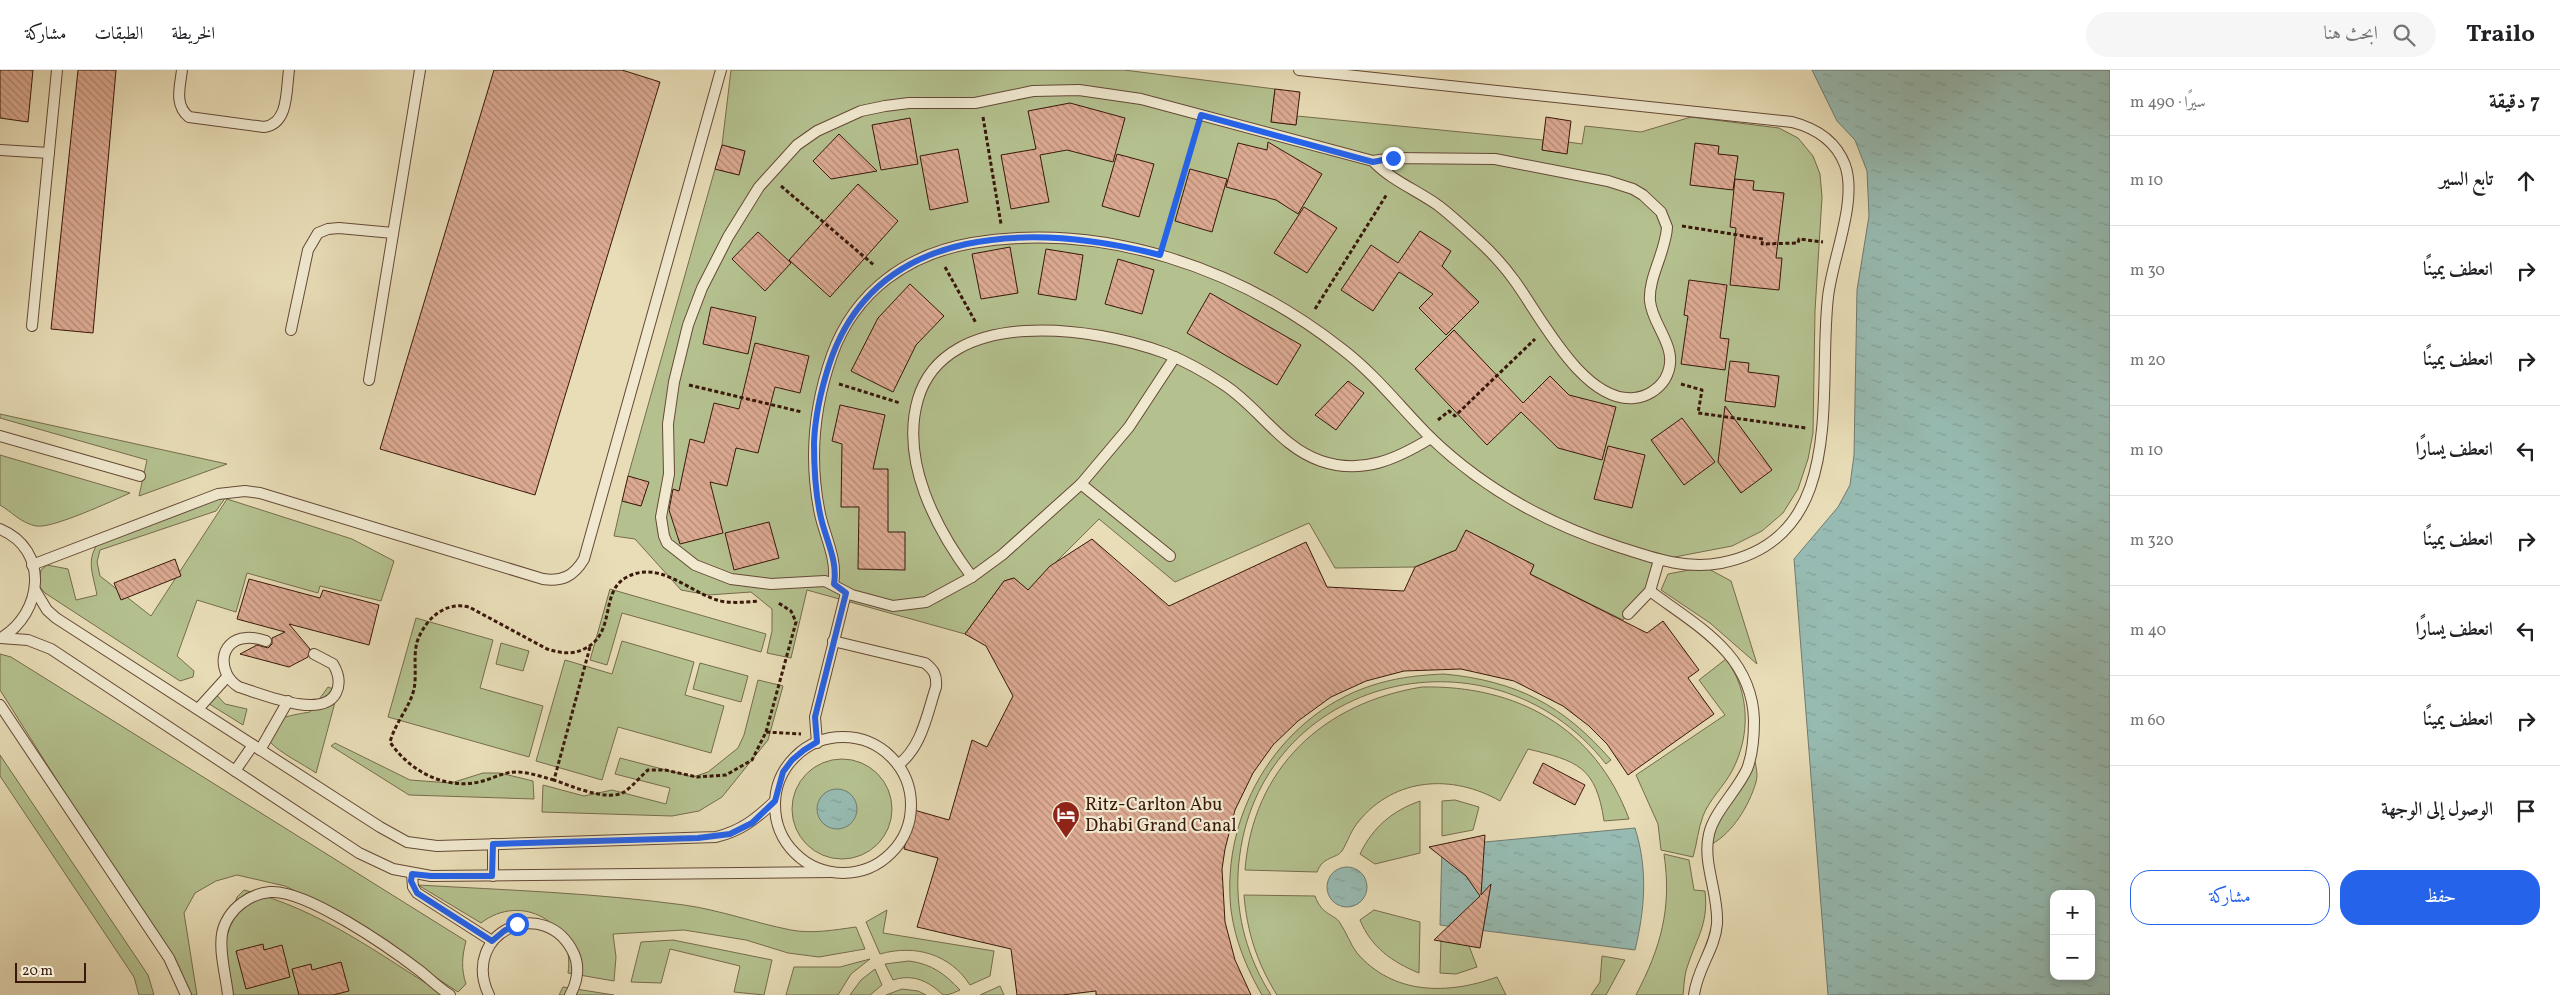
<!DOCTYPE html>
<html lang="ar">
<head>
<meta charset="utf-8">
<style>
  body { margin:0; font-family:Vollkorn,Amiri,serif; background:#f6f6f6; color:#202124; direction:rtl }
  .controls { position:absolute; right:15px; bottom:15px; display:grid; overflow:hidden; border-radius:10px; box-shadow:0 2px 8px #0003 }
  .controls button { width:45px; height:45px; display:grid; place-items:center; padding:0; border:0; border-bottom:1px solid #e0e0e0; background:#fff; color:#202124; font:25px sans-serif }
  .scale { position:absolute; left:15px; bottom:12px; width:71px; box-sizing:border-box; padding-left:5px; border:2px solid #39180a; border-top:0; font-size:14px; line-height:18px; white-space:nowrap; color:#39180a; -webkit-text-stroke:4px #f0e9d0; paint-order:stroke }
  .stop { position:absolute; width:15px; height:15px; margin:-11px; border:4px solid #2563eb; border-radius:50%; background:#fff }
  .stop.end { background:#2563eb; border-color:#fff; box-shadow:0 1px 5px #0008 }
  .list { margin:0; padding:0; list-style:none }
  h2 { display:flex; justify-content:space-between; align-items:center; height:65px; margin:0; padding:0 20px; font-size:21px }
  h2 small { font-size:16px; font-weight:400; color:#757577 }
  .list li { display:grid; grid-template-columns:32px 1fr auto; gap:15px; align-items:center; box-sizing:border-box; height:90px; padding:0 20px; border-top:1px solid #e0e0e0 }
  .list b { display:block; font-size:19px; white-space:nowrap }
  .list em { font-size:16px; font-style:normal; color:#757577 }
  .actions { display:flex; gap:10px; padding:15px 20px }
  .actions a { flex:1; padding:11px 0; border:1px solid #2563eb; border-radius:20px; text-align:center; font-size:18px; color:#2563eb }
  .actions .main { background:#2563eb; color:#fff }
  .icon { flex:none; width:28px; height:28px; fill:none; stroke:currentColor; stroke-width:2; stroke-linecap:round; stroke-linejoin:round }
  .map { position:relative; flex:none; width:2110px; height:925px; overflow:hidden; direction:ltr }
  header { display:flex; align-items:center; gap:30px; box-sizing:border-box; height:70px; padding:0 25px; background:#fff; border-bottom:1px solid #e0e0e0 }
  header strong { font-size:24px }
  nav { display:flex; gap:28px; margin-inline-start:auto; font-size:18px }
  .search { width:350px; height:45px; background:#f6f6f6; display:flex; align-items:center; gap:12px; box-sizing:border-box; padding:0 18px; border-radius:28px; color:#757577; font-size:19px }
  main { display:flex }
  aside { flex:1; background:#fff }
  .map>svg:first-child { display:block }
  .green { fill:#b4c18f; stroke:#766c4c }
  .water { fill:url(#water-ripples); stroke:#717a6f; fill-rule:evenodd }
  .building { fill:url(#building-back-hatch); stroke:#39180a }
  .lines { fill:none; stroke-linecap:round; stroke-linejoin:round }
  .service-casing { stroke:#654935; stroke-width:12 }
  .path { stroke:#39180a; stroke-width:3; stroke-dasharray:4 2.5; stroke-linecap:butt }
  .service { stroke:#f0e9d0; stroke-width:10 }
  .route { stroke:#2563eb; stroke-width:6 }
  .labels { text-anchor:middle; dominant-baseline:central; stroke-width:4.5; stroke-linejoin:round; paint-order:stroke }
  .poi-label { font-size:18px; fill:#39180a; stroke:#f0e9d0; text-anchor:start }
</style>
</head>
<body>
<header>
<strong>Trailo</strong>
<div class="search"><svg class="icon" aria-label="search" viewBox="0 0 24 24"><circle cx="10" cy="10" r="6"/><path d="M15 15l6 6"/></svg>ابحث هنا</div>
<nav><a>الخريطة</a><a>الطبقات</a><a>مشاركة</a></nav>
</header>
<main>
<aside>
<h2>7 دقيقة<small>سيرًا · 490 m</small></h2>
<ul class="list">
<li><svg class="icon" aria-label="ahead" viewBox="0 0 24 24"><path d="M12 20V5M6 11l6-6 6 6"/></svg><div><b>تابع السير</b></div><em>10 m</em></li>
<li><svg class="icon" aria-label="right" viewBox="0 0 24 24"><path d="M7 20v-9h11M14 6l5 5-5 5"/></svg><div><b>انعطف يمينًا</b></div><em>30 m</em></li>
<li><svg class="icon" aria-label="right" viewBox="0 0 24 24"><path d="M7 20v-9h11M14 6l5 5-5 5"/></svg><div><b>انعطف يمينًا</b></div><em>20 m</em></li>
<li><svg class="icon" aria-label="left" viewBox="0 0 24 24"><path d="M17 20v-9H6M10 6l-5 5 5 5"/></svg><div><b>انعطف يسارًا</b></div><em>10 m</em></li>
<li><svg class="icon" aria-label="right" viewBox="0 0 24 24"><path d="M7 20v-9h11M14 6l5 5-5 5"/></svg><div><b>انعطف يمينًا</b></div><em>320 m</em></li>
<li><svg class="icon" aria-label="left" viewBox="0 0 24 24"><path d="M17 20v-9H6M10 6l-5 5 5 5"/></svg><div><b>انعطف يسارًا</b></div><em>40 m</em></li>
<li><svg class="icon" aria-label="right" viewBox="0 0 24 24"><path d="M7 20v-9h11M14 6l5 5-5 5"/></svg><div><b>انعطف يمينًا</b></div><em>60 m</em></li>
<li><svg class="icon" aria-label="arrive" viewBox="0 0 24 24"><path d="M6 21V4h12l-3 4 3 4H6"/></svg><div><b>الوصول إلى الوجهة</b></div></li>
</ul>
<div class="actions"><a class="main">حفظ</a><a>مشاركة</a></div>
</aside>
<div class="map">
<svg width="2110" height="925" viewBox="0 0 2110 925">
  <defs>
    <pattern id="water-ripples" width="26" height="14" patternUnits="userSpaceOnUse" patternTransform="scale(1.25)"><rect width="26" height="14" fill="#97bbb2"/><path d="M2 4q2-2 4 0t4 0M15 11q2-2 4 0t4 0" fill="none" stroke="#83a098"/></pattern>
    <pattern id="building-back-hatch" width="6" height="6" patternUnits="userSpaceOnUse" patternTransform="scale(1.25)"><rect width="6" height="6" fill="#dcaa92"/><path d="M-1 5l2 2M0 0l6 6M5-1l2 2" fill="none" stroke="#b38975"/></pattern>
  </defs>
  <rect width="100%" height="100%" fill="#e8ddb7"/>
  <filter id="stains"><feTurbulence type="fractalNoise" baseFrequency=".004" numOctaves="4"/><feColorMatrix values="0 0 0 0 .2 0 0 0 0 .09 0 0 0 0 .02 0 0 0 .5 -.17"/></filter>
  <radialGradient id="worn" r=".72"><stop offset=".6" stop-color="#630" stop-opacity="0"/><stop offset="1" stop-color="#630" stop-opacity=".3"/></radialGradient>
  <g class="green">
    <polygon points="731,0 1124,0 1275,19 1271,52 1296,55 1297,46 1543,70 1542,80 1567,83 1568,72 1582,74 1585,56 1641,62 1691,47 1779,58 1798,68 1813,86 1820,104 1822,127 1815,241 1813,363 1808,389 1798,419 1783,443 1762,461 1732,476 1659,490 1650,521 1623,550 1530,504 1534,495 1467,461 1456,480 1415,497 1335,498 1309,453 1175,512 1099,449 1028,520 1014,508 1004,511 965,564 807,520 791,588 767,583 772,561 772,539 751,522 708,525 681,520 635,469 614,466 622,431 641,436 648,413 628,406 715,99 739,105 745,81 722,75"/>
    <polygon points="0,344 227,394 139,426 147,390 0,348"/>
    <path d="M0 385 130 423C112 431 52 459 36 456 21 453 12 442 0 435Z"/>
    <path d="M226 427 216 441 100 480 97 492 100 506 151 546 227 429 352 469 394 491 381 531 320 516 318 523 247 503 236 542 197 530 177 586 194 601 193 607 180 611 45 523 39 516 41 500 47 495 68 499 76 530 97 525C92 499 84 487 105 465Z"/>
    <polygon points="1705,497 1731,511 1757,594 1710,553 1661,520 1668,504"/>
    <polygon points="610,519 766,564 761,582 622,543 607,595 590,590"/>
    <polygon points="416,548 493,570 480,618 543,636 529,687 388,647"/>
    <polygon points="622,571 694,592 685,625 724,636 711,683 618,657 602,710 536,691 565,590 612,604"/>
    <polygon points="501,573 529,581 523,601 496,594"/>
    <path d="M0 584 11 587 466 871C462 886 461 899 466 914L458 922 330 838 285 816 237 805 216 811 195 823 184 843 197 925H182L176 899 0 620Z"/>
    <path d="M1726 589C1750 622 1751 665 1732 701 1724 716 1709 730 1703 746 1698 759 1697 774 1693 787L1661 780 1658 754 1636 705 1725 645 1699 610Z"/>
    <polygon points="700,593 748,606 741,632 693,619"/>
    <path d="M1444 604C1517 611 1563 635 1611 690L1606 694C1488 544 1248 610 1238 804 1236 847 1248 889 1271 925H1262C1247 899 1235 871 1231 840 1220 741 1282 640 1380 613 1401 607 1422 605 1444 604Z"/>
    <polygon points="758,610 783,616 768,670 722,727 699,741 672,746 542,742 543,715 584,726 612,720 666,734 670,718 615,704 620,688 693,707 708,702 738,678 744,665"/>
    <path d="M328 617 338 621 316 703C303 694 280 683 270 672 249 650 299 644 310 642Z"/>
    <path d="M1422 617C1516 615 1595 657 1629 749L1604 751C1596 696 1577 691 1528 679L1500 731C1453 704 1395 707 1359 751 1351 760 1348 771 1342 781 1336 789 1323 786 1317 802L1245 800C1253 698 1323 633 1422 617Z"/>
    <polygon points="213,621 225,634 247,639 243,655 206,632"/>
    <polygon points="335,673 410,710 451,713 483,703 500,703 533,711 534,729 409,725 331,676"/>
    <path d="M1753 681C1754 690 1759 703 1756 712 1749 736 1733 762 1712 774V752Z"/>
    <polygon points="0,685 148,905 154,925 139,925 134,907 0,706"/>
    <circle cx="842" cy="739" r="50"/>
    <polygon points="1455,730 1479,737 1473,760 1442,766 1442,731"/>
    <path d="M1420 731V783L1375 794 1360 784C1373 757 1392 741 1420 731Z"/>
    <path d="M1664 784 1689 790 1694 820 1705 821C1709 856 1695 870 1686 901 1684 909 1684 917 1683 925H1636C1661 877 1672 838 1664 784Z"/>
    <path d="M418 815C507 820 595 823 684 835 720 840 755 853 791 860 812 864 834 860 856 857L865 879 819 887 788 883 746 870 684 860 613 864 616 887 614 911 568 903C576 852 521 822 481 853Z"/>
    <path d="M244 820C322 840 378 884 445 925H231L223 881 226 859 237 827Z"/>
    <path d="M1244 825 1315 826C1322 846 1335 844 1340 853 1347 863 1350 874 1357 883 1393 925 1448 925 1497 907L1506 925H1277C1257 893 1247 862 1244 825Z"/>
    <path d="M887 840 883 863 994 881 990 906 970 915C950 884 915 874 880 884L866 852Z"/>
    <path d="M1374 840 1420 852 1419 903C1392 892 1371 877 1360 850Z"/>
    <polygon points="1441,869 1468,873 1477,897 1456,904 1440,903"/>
    <polygon points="673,870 772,890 764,925 734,922 740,896 670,879 661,913 631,912 641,872"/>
    <polygon points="1602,886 1625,890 1606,925 1591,925 1600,912"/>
    <polygon points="870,889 851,904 838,925 786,925 794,897 840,897"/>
    <path d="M909 891C932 894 945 904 960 920 955 922 950 925 944 925 941 924 938 920 935 918 922 908 908 905 893 910L885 894Z"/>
    <polygon points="875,899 882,915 870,925 850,925 861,910"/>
    <polygon points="1000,916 1004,925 980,925"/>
    <polygon points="563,917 614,925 559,925"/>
    <polygon points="902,919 918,921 926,925 886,925"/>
  </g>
  <g class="water">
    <path d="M1812 0H2110V925H1828L1794 489 1838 437 1850 415 1854 385 1857 220 1869 146 1867 101 1855 70 1837 51ZM2054 824H2091V906H2054Z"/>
    <circle cx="837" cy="739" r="20"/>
    <path d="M1635 758C1648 799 1645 839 1635 880L1440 855 1442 776Z"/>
    <circle cx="1347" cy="817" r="20"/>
  </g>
  <g class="building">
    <polygon points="0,0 33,0 28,52 0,48"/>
    <polygon points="78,0 116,0 93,263 51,259"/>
    <polygon points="494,0 622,0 660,12 535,425 380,379"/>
    <polygon points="1275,19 1300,22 1296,55 1271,52"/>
    <polygon points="1070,33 1125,48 1113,92 1067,80 1040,85 1049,132 1011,139 1001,85 1036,79 1028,41"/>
    <polygon points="1546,47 1571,51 1567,84 1542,80"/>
    <polygon points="910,48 918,94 881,100 872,55"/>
    <polygon points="839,64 877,101 831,109 813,91"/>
    <polygon points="1268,72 1322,104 1298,144 1276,130 1226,117 1238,73 1267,80"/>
    <polygon points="1695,73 1719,76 1718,84 1738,86 1733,120 1690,115"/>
    <polygon points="722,75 745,81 739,105 715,99"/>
    <polygon points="958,79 968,132 930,140 920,86"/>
    <polygon points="1117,84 1154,94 1139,147 1102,136"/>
    <polygon points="1190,99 1227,109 1212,162 1175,151"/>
    <polygon points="1735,109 1754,111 1753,120 1784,123 1776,188 1782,188 1779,220 1730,215 1736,158 1730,157"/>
    <polygon points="858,114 898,151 830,227 789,190"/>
    <polygon points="1304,137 1337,158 1307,203 1274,183"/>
    <polygon points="1420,161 1451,181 1442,196 1479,232 1446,265 1419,238 1433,224 1399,202 1373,241 1341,220 1371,175 1398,193"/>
    <polygon points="758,162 791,193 765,221 732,189"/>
    <polygon points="1010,177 1018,223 981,229 972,184"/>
    <polygon points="1046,179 1083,185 1076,230 1038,224"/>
    <polygon points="1118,189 1154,200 1142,244 1105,234"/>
    <polygon points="1689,210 1727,215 1720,268 1729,269 1725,300 1681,294 1688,246 1684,245"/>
    <polygon points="910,214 944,246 916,275 893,322 851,301 878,248"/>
    <polygon points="1210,223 1301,275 1277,315 1187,263"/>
    <polygon points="711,237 756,247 748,284 703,274"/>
    <polygon points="1454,260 1523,333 1550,306 1569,325 1616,337 1602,390 1558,378 1521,342 1487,375 1415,299"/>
    <polygon points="755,273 809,286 800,323 775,317 758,383 736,378 727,416 710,412 723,463 680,474 669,440 673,419 679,421 690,369 704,373 714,333 739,339"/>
    <polygon points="1730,291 1749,293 1748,302 1779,306 1775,337 1725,331"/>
    <polygon points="1348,311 1364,323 1336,360 1315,345"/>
    <polygon points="840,335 885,345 873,399 888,399 888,462 905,462 905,500 858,499 859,437 841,437 842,374 832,371"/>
    <polygon points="1725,336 1772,400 1741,423 1718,392"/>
    <polygon points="1682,348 1715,392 1684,415 1651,370"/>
    <polygon points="1608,376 1645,385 1632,438 1594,429"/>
    <polygon points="628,406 649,412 641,436 622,431"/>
    <polygon points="769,452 779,488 734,500 725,463"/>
    <polygon points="1466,460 1534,495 1530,504 1647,563 1663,551 1699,600 1688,608 1714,644 1628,705 1607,674 1589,656 1563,636 1514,611 1461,599 1404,601 1366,611 1331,627 1298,651 1273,675 1253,703 1235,740 1225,779 1222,799 1225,852 1235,890 1251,925 1096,925 1096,921 1062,925 1017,925 1011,879 917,857 938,788 904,779 914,740 949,750 972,670 987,677 1013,626 986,576 965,564 1004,511 1014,508 1028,520 1050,496 1092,469 1169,536 1306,472 1327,517 1404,521 1415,497 1456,480"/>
    <polygon points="175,489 181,506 121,530 114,513"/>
    <polygon points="249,509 320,528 323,520 379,535 369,575 289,554 310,579 308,587 289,597 240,584 257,575 268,578 272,574 272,568 285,562 237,549"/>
    <polygon points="1543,693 1585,715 1575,735 1533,713"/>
    <polygon points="1485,765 1481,825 1491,814 1480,878 1434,870 1480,826 1466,806 1429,777"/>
    <polygon points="263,874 264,880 282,875 290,907 246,919 236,881"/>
    <polygon points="341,892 349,921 333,925 299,925 292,899 311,894 312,900"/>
  </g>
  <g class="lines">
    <defs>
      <g id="service">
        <path d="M182 0C180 17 174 35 189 47L264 57C289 54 286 20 289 0"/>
        <polyline points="0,80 49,83"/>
        <polyline points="32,256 57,0"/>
        <polyline points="291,260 308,180 318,163 328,159 339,158 393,163"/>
        <path d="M1175 287 1129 357 1081 414 1002 485 972 507 926 532 893 536 852 525 825 511 771 514 731 509 695 495 667 473 664 466 661 447 669 404 668 354 674 312 688 255 702 218 728 167 759 117 797 75 817 61 861 41 885 36 909 33H975L1033 21 1079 20 1141 29 1373 91 1393 88 1495 89 1608 111 1633 119 1643 125 1661 142 1667 157C1666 181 1648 208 1650 231 1652 257 1682 279 1665 309 1658 320 1646 327 1634 328 1583 333 1540 245 1514 210 1504 196 1492 183 1479 171 1466 159 1453 147 1439 136 1417 120 1392 111 1373 91"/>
        <polyline points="369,310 420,0"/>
        <polyline points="0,366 140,406"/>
        <polyline points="1081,414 1170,486"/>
        <path d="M0 459C50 480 43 543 1 568"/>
        <path d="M32 495 218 424 245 421 260 423 543 509C562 512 574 506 584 489L721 0"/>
        <path d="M972 507C936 459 900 391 918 329 946 235 1095 257 1165 283 1185 291 1205 302 1223 314 1259 337 1280 377 1321 391 1362 405 1397 389 1431 368"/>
        <path d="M833 514C838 490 825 467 820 444 809 391 814 336 832 285 855 221 908 184 972 173 1104 151 1239 198 1342 279 1376 305 1401 338 1431 368 1484 419 1546 453 1616 476 1651 487 1683 500 1721 493 1849 468 1817 322 1828 227 1832 189 1858 131 1845 95 1836 71 1815 58 1792 52L1299 0"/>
        <path d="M35 520 47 540 56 548 380 757 407 772 437 776 716 767C741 761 756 749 775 731"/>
        <path d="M1650 521C1697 556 1752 584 1754 650 1754 666 1753 684 1747 699 1737 721 1714 742 1709 764 1702 793 1719 824 1717 854 1715 879 1697 899 1694 925"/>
        <polyline points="1628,544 1650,521 1659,490"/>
        <polyline points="0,568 28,570 51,579 359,783 393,799 431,806 831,802"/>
        <path d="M266 571C260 569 253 567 246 568 218 570 217 604 239 617 262 624 322 650 336 623 341 613 339 604 333 594L314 584"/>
        <path d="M833 571 925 593C934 600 937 605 936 617 927 644 922 677 898 695"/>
        <polyline points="0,635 169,888 186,925"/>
        <polyline points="198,639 227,607"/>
        <circle cx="843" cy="735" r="68"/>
        <polyline points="817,673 815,647 846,523"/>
        <polyline points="260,680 288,631"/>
        <polyline points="235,701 253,675"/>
        <polyline points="412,804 413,817 417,823 492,871"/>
        <polyline points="493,806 493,774"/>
        <path d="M228 925C226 906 219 883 222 864 224 852 232 840 242 833 250 827 259 823 270 822 306 819 390 878 420 901 430 909 439 918 450 925"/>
        <path d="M489 925C459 862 546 823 574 884 580 897 577 913 570 925"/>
      </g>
    </defs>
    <use href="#service" class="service-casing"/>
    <g class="path">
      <polyline points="983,47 1001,154"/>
      <polyline points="781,116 875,196"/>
      <polyline points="1682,156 1763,169 1762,174 1798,173 1799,169 1823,172"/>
      <polyline points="1165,169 1196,60"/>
      <polyline points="945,197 976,253"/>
      <polyline points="1315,239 1387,124"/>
      <polyline points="839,314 900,333"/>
      <polyline points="1681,314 1702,320 1698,343 1806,358"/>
      <polyline points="689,315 802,342"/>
      <polyline points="1438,350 1449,341 1455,346 1535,269"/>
      <path d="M590 577 554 710C571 716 608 732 624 722 633 716 640 707 648 700H665L697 707 726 705 752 690 766 662 801 664"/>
      <polyline points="766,662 796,552 791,541 777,532"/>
      <path d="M554 710C542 707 529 702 516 702 504 702 494 708 483 711 447 721 410 702 390 672 396 651 410 637 414 619 417 604 413 587 417 572 425 549 445 531 469 537L547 579C560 583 572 585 584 579 617 564 599 521 627 507 659 490 688 521 717 530 729 534 746 532 759 531"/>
    </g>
    <use href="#service" class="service"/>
  </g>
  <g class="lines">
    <path class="route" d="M517 854 504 861 492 871 417 823 411 811 412 804 431 806H492L493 774 698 768 730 764 752 753 775 731 783 702 792 690 804 680 817 672 815 647 846 523 834 514C838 491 826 470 821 448 815 423 814 398 814 373 815 346 821 320 829 295 876 150 1038 154 1160 185L1201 45 1373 92 1393 88"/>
  </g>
  <defs>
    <symbol id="hotel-pin" viewBox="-11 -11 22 30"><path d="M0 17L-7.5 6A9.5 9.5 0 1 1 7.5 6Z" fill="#8f2418" stroke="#f0e9d0"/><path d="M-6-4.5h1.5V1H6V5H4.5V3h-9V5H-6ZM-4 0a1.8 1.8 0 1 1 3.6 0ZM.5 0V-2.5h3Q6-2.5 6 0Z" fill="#fff"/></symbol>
  </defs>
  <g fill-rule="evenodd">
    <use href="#hotel-pin" x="1050" y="729" width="32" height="43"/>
  </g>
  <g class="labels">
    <g class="poi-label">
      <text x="1085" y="735">Ritz-Carlton Abu<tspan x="1085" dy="21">Dhabi Grand Canal</tspan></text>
    </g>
  </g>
  <rect width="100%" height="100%" filter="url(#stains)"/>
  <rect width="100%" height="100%" fill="url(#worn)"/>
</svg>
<div class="controls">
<button>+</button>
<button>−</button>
</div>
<div class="scale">20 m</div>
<div class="stop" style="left:517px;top:854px"></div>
<div class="stop end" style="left:1393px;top:88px"></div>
</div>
</main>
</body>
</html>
